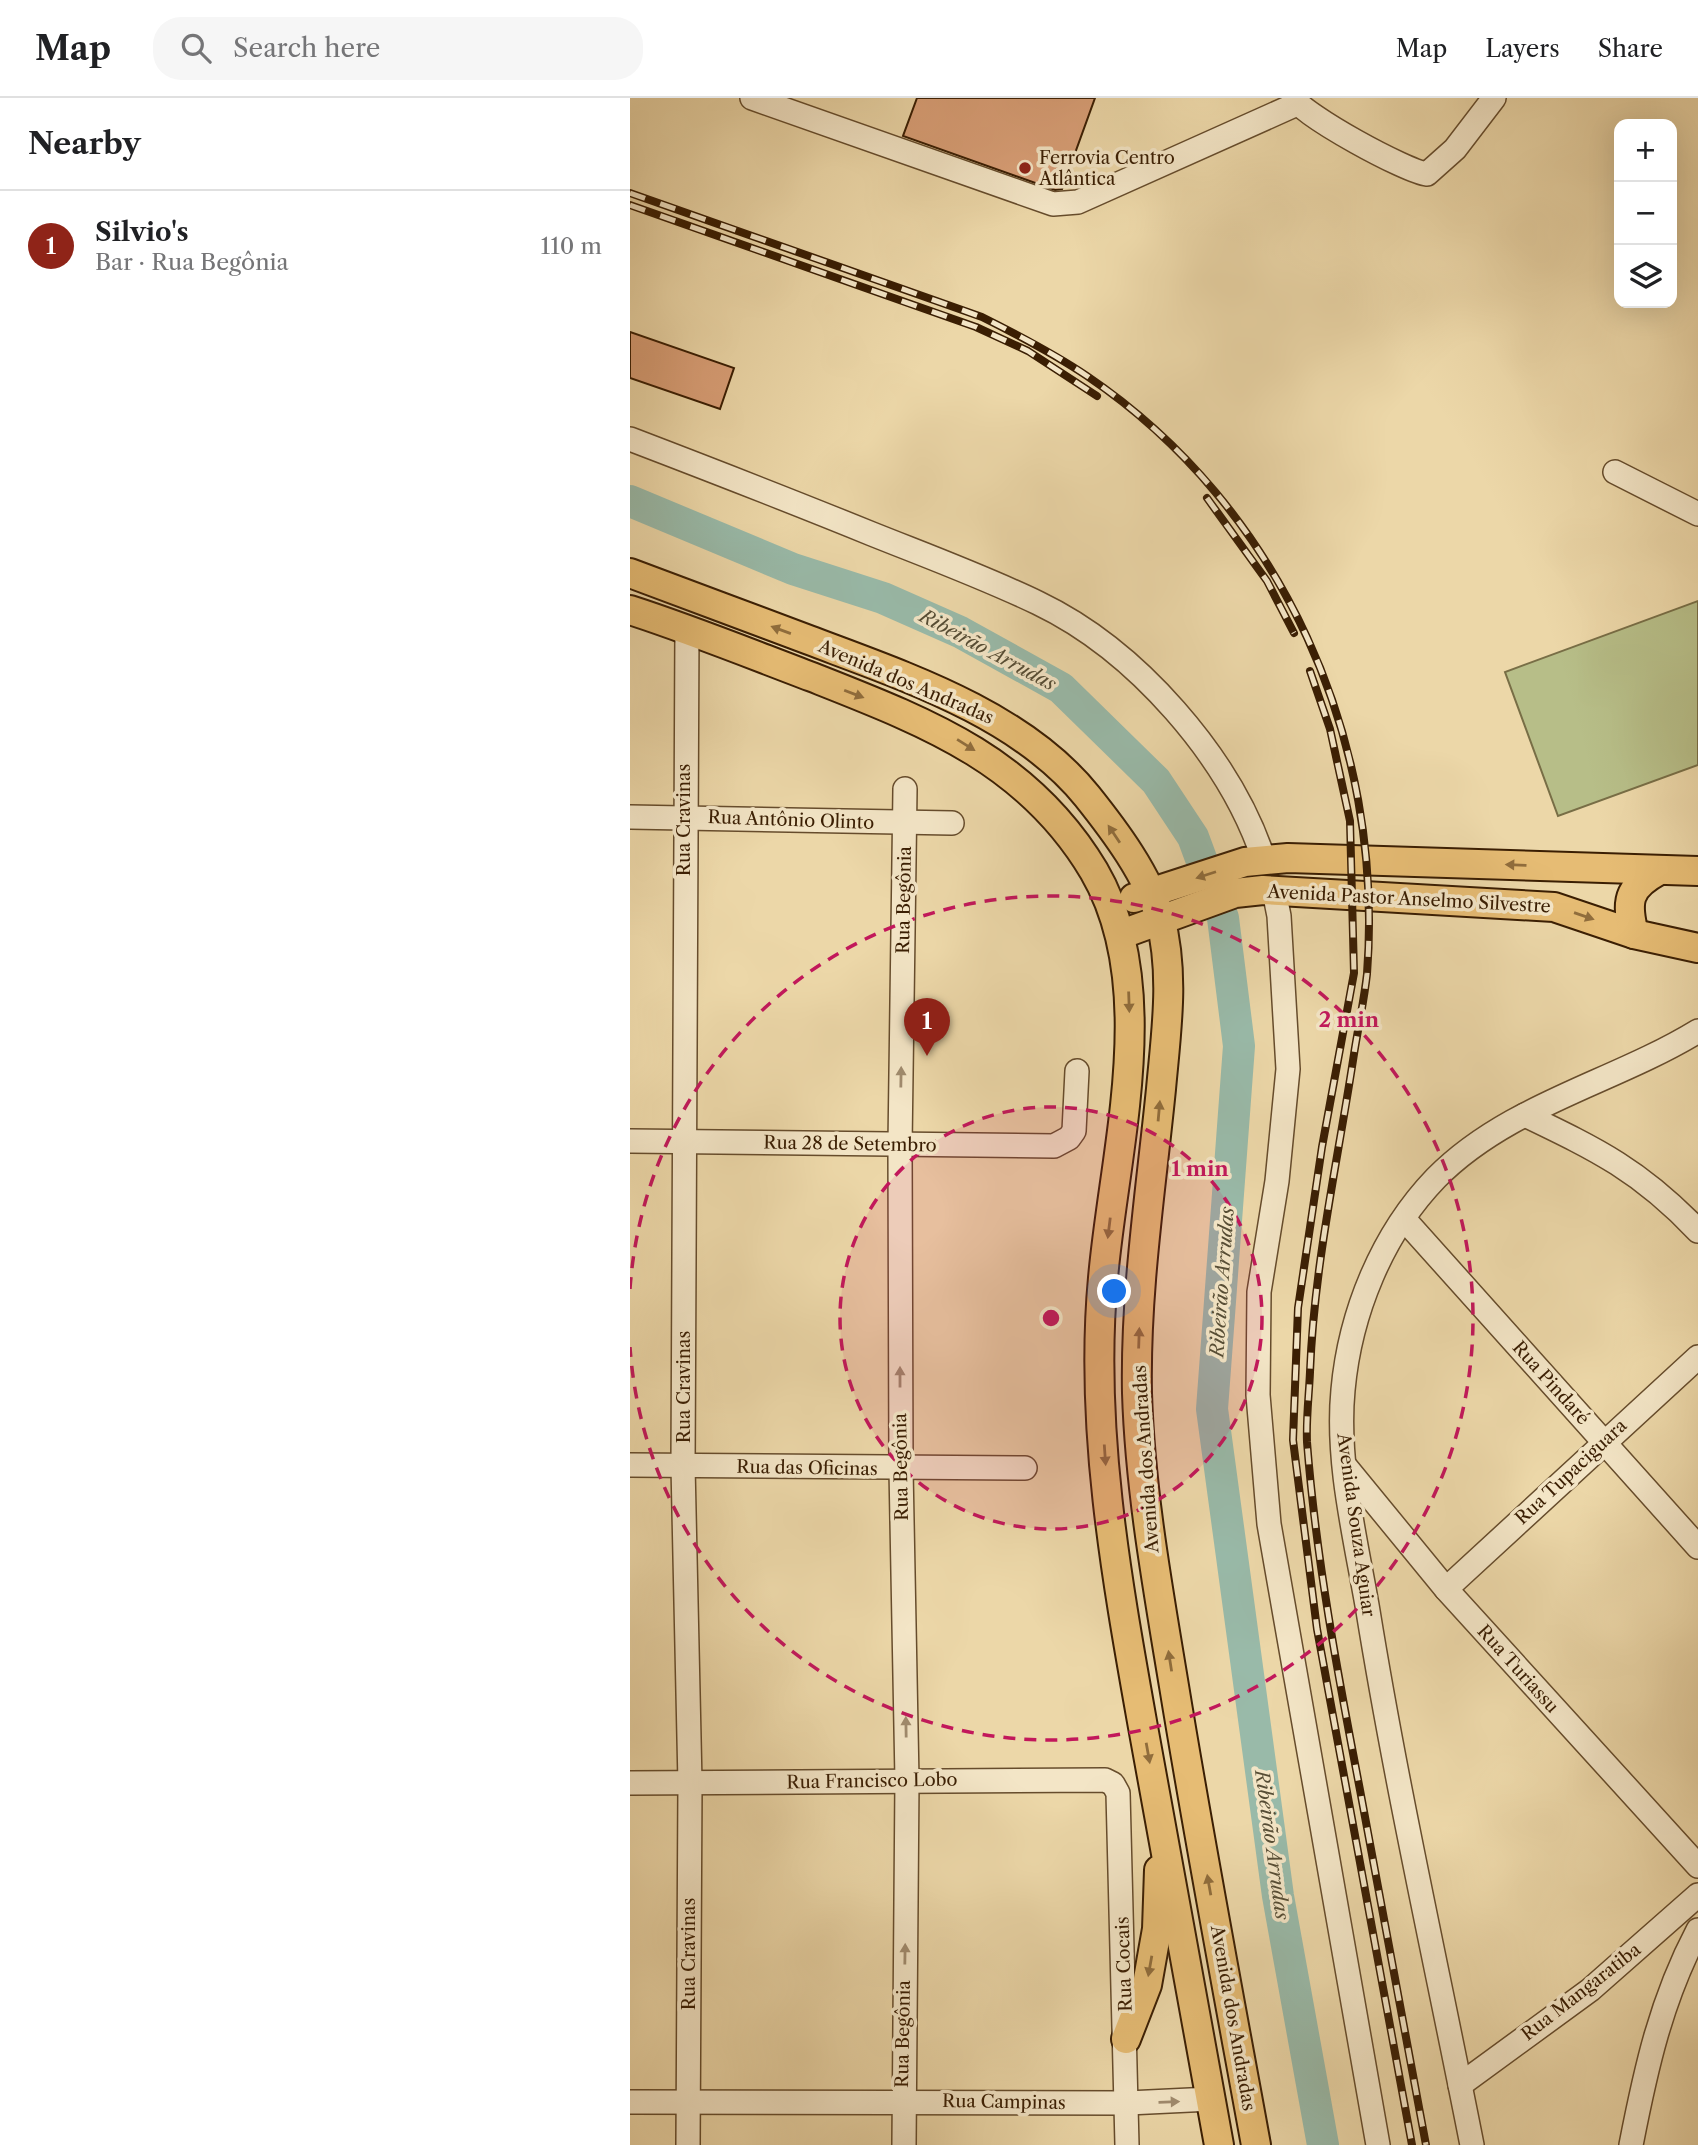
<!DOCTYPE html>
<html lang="en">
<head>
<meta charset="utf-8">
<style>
  body { margin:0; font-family:"Libre Caslon Text",serif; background:#f6f6f6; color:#202124 }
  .controls { position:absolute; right:21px; top:21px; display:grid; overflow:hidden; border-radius:14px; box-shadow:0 7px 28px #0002 }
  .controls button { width:63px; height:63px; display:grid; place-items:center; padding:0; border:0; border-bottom:2px solid #e0e0e0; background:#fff; color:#202124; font:35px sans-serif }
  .you { position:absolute; left:485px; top:1194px; width:24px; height:24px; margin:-18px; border:5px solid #fff; border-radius:50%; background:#1a73e8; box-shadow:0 0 0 10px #1a73e833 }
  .badge { display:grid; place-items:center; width:46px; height:46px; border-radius:50%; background:#8f2418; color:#fff; font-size:23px; font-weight:700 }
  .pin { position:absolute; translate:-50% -58px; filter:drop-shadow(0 2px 4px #0008) }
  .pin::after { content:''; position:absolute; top:37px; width:24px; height:21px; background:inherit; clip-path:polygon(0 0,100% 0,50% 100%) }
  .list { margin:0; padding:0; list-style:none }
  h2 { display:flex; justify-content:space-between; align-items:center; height:91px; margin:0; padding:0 28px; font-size:30px }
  h2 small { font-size:23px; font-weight:400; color:#757577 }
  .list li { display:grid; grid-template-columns:46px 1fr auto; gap:21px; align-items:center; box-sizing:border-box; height:112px; padding:0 28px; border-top:2px solid #e0e0e0 }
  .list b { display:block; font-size:26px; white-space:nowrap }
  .list p { margin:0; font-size:23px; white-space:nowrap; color:#757577 }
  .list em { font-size:23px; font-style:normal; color:#757577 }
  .icon { flex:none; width:38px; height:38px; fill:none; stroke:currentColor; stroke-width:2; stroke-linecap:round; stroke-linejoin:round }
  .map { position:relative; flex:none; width:1068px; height:2047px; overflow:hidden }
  header { display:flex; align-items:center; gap:42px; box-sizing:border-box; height:98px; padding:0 35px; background:#fff; border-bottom:2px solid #e0e0e0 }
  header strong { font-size:33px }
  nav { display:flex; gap:38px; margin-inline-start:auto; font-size:24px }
  .search { width:490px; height:63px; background:#f6f6f6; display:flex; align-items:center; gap:18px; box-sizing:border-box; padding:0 24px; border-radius:28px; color:#757577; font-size:26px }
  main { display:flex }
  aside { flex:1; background:#fff }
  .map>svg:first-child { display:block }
  .green { fill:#b7be88; stroke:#786e46; stroke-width:2 }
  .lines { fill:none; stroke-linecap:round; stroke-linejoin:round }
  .river { stroke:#99baa9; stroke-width:32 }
  .building { fill:#d99f77; stroke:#3a1e03; stroke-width:2 }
  .minor-casing { stroke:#664c2c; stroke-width:26 }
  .major-casing { stroke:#3a1e03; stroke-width:32 }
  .minor { stroke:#f3e5c6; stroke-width:23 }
  .major { stroke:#e6bc74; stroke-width:28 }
  .rail-casing { stroke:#3a1e03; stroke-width:8 }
  .rail { stroke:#f3e5c6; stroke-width:5; stroke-dasharray:16; stroke-linecap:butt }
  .oneway { fill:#906d3c }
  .oneway2 { fill:#a08b6e }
  .ring { fill:none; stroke:#c2185b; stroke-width:3.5; stroke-dasharray:12 9 }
  .poi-dot { fill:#8f2418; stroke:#f3e5c6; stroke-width:2.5 }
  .labels { text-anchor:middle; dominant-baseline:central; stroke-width:7; stroke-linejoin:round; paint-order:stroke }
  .poi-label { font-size:18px; fill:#3a1e03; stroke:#f3e5c6; text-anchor:start }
  .street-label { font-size:18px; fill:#3a1e03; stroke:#f3e5c6 }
  .water-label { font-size:19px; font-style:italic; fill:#564d35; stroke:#f3e5c6 }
  .centre { fill:#c2185b; stroke:#f3e5c6; stroke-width:3.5 }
  .ring-label { font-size:21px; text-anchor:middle; font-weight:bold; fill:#c2185b; stroke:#f3e5c6; stroke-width:7; stroke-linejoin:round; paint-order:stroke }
</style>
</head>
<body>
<header>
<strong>Map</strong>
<div class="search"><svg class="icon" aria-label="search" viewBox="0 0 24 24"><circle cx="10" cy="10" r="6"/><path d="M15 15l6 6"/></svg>Search here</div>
<nav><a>Map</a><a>Layers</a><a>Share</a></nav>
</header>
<main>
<aside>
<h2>Nearby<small></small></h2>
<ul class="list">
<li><span class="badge">1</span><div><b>Silvio's</b><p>Bar · Rua Begônia</p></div><em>110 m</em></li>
</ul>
</aside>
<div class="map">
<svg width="1068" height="2047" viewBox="0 0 1068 2047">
  <rect width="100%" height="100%" fill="#ecd7a8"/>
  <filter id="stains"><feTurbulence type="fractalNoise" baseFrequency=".00286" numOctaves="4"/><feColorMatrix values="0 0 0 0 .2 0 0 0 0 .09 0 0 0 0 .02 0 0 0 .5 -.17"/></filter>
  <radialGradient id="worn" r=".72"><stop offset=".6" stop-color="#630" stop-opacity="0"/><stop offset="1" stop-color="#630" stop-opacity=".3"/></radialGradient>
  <polygon class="green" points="1068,503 1068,667 928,718 875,574"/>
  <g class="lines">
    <polyline class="river" points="0,403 163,471 253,500 330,534 431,590 526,683 563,739 593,820 609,948 582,1311 648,1798 693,2047"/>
  </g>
  <g class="building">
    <polygon points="287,0 465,0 432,91 425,92 273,38"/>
    <polygon points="0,234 104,270 90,311 0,280"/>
  </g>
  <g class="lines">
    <defs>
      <g id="minor">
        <polyline points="122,0 423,106 448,104 667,6"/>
        <path d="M664 0C672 17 777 74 797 76L825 51 864 0"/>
        <path d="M0 341C81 372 161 403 242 436 297 458 354 479 408 505 506 552 600 659 634 762"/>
        <polyline points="985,374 1068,416"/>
        <polyline points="57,530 53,1368 60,1685 58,2047"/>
        <polyline points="0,719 322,725"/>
        <polyline points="644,793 649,818 658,971 647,1083 629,1194 628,1297 639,1426 748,2047"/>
        <path d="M895 1017C968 1052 1011 1073 1068 1133"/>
        <polyline points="0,1043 424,1048 439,1040 444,1033 447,973"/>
        <polyline points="774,1121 1068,1449"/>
        <polyline points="0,1367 395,1370"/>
        <polyline points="716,1369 816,1491 1068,1768"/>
        <polyline points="816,1491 1068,1259"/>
        <polyline points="0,1685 475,1682 483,1686 488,1695 497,2047"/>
        <polyline points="830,1987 960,1892 1068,1797"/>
        <polyline points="0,2004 498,2005 581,2001"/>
        <polyline points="274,2047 277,1682 271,1371 270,1047 275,691"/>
        <path d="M842 2047C807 1869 767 1692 738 1513 726 1442 706 1365 713 1292 720 1215 752 1136 806 1080 878 1007 983 985 1068 933"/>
        <path d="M1001 2047C1016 1970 1031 1902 1068 1832"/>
      </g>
      <g id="major">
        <path d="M0 475C60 497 119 520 179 542 274 578 391 616 457 698 485 733 518 777 530 820 545 876 536 935 531 991 521 1091 505 1194 507 1295 510 1393 528 1491 544 1588 569 1741 598 1894 626 2047"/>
        <path d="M0 512C62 532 121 556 182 579 296 624 398 662 464 773 532 889 484 1053 473 1180 459 1330 487 1483 513 1629 538 1769 564 1908 589 2047"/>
        <polyline points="504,800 615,764 658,760 1068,773"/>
        <polyline points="492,836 605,795 633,792 924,809 1004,836 1068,850"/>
        <path d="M1004 836C996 804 997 790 1028 773"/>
        <polyline points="496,1941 517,1887 527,1831 529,1772"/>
      </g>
    </defs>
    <use href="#minor" class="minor-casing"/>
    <use href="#major" class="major-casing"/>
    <use href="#minor" class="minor"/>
    <use href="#major" class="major"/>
    <defs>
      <g id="rail">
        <path d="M0 95 352 219C388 237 423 255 457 278 652 410 755 643 737 876 734 903 728 930 724 956 708 1062 684 1167 680 1274 679 1297 676 1321 677 1344 686 1461 708 1577 730 1692 752 1810 774 1929 796 2047"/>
        <polyline points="0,107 346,229 398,253 467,298"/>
        <polyline points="577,400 637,483 664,535"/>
        <polyline points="680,573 700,631 720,723 724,875 692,1049 668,1210 663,1342 687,1531 782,2047"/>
      </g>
    </defs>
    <use href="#rail" class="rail-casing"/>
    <use href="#rail" class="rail"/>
  </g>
  <defs><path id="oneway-solid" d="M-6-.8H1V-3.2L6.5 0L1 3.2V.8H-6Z" transform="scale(1.75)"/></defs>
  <g class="oneway">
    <use href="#oneway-solid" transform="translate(151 532) rotate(-160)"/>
    <use href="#oneway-solid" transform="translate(224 596) rotate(21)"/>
    <use href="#oneway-solid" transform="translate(336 647) rotate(32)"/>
    <use href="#oneway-solid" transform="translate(484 736) rotate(-124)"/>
    <use href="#oneway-solid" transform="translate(886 767) rotate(-178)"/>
    <use href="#oneway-solid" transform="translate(576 777) rotate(162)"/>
    <use href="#oneway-solid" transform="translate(954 818) rotate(19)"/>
    <use href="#oneway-solid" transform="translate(499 904) rotate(88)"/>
    <use href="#oneway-solid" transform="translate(529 1013) rotate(-85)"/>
    <use href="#oneway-solid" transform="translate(479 1130) rotate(97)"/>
    <use href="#oneway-solid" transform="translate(509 1240) rotate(-88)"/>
    <use href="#oneway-solid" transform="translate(475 1357) rotate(86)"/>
    <use href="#oneway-solid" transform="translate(540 1563) rotate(-99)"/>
    <use href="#oneway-solid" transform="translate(518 1655) rotate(80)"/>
    <use href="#oneway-solid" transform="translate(579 1787) rotate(-100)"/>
    <use href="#oneway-solid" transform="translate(520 1868) rotate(100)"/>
  </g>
  <g class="oneway2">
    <use href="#oneway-solid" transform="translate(271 979) rotate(-89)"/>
    <use href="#oneway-solid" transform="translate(270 1279) rotate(-90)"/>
    <use href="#oneway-solid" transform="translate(276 1629) rotate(-91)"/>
    <use href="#oneway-solid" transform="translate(275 1856) rotate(-89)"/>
    <use href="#oneway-solid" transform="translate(539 2004) rotate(-2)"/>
  </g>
  <circle cx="421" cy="1220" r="211" fill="#c2185b" fill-opacity=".12"/>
  <g class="ring">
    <circle cx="421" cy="1220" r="211"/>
    <path d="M0 1191A422 422 0 1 1 0 1249"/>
  </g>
  <circle class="poi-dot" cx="395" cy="70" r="7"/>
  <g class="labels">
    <g class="poi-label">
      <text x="409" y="60">Ferrovia Centro<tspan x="409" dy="21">Atlântica</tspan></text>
    </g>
    <g class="street-label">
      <text transform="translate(276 584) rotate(23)">Avenida dos Andradas</text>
      <text transform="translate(54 722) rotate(-90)">Rua Cravinas</text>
      <text transform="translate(161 722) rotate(2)">Rua Antônio Olinto</text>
      <text transform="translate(779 801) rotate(3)">Avenida Pastor Anselmo Silvestre</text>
      <text transform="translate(274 802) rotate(-89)">Rua Begônia</text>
      <text transform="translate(220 1046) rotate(1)">Rua 28 de Setembro</text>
      <text transform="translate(921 1285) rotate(48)">Rua Pindaré</text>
      <text transform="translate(54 1289) rotate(-90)">Rua Cravinas</text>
      <text transform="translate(516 1361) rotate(-94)">Avenida dos Andradas</text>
      <text transform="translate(271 1369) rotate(-91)">Rua Begônia</text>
      <text transform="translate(177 1370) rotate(1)">Rua das Oficinas</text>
      <text transform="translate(941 1374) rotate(-43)">Rua Tupaciguara</text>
      <text transform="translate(726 1427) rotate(82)">Avenida Souza Aguiar</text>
      <text transform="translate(888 1571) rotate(48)">Rua Turiassu</text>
      <text transform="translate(242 1683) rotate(-1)">Rua Francisco Lobo</text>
      <text transform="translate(59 1856) rotate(-90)">Rua Cravinas</text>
      <text transform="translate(494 1866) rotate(-92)">Rua Cocais</text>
      <text transform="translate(951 1894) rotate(-38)">Rua Mangaratiba</text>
      <text transform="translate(603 1920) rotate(80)">Avenida dos Andradas</text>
      <text transform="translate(273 1936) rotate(-89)">Rua Begônia</text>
      <text transform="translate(374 2004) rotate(1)">Rua Campinas</text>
    </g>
    <g class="water-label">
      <text transform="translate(358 552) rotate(28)">Ribeirão Arrudas</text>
      <text transform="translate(592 1184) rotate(-86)">Ribeirão Arrudas</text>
      <text transform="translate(642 1747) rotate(82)">Ribeirão Arrudas</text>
    </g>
  </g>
  <circle cx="421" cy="1220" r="10" class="centre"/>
  <g class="ring-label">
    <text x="719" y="929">2 min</text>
    <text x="570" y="1078">1 min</text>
  </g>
  <rect width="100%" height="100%" filter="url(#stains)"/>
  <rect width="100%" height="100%" fill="url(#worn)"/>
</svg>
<div class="controls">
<button>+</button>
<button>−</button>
<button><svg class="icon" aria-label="layers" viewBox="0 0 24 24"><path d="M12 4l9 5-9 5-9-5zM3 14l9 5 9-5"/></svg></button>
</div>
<div class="you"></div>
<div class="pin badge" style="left:297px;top:958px">1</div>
</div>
</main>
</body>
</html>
